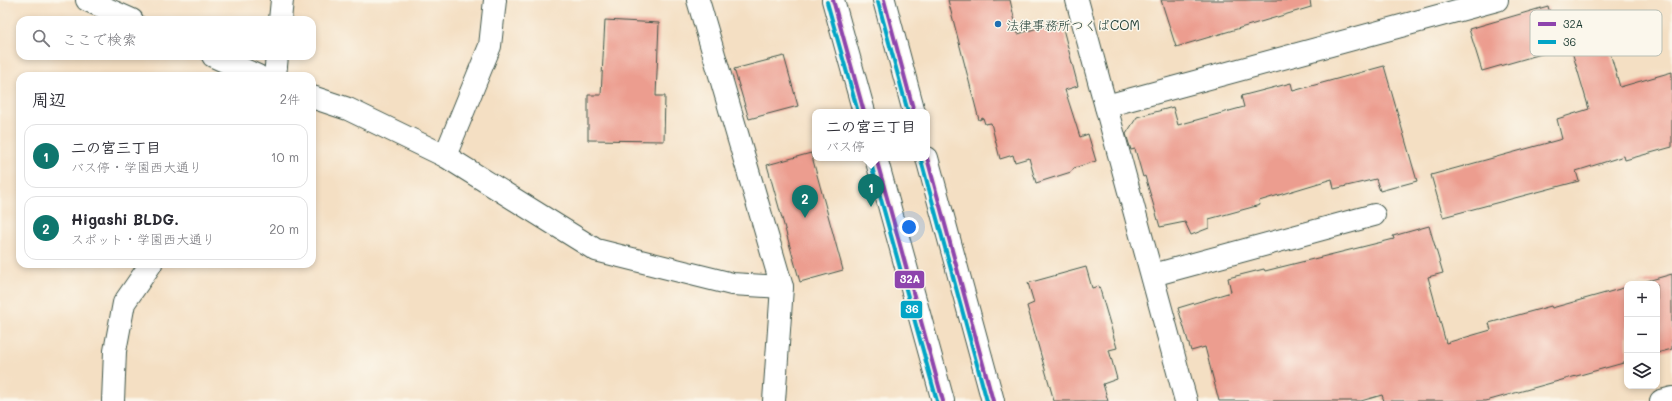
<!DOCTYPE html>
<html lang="ja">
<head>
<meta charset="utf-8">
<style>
  body { margin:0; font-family:Mali,"Klee One",sans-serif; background:#f7f7f7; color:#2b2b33 }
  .controls { position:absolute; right:12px; bottom:12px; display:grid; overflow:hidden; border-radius:8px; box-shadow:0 2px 6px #0003 }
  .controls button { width:36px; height:36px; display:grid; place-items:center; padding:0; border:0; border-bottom:1px solid #e1e1e2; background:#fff; color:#2b2b33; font:20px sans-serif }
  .you { position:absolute; left:909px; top:227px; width:14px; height:14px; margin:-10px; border:3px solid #fff; border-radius:50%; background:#1a73e8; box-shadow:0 0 0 6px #1a73e833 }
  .badge { display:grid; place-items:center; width:26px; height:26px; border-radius:50%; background:#0f766e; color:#fff; font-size:13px; font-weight:700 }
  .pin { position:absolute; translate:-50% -33px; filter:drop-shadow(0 1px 2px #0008) }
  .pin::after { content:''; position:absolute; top:21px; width:14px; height:12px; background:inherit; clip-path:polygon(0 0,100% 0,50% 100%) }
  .popup { position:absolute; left:812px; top:109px; width:118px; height:52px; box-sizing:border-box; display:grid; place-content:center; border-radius:8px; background:#fff; filter:drop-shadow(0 1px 3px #0005); font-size:13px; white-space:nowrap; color:#7c7c81 }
  .popup b { font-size:15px; color:#2b2b33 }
  .popup::after { content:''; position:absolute; left:50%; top:100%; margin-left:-8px; border:8px solid transparent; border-top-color:#fff }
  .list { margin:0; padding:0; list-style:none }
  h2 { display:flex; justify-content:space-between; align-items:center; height:52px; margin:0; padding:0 16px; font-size:17px }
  h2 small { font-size:13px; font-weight:400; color:#7c7c81 }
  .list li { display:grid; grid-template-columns:26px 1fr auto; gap:12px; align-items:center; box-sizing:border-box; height:64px; margin:0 8px 8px; padding:0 8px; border:1px solid #e1e1e2; border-radius:12px }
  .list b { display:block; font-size:15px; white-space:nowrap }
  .list p { margin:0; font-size:13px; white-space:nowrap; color:#7c7c81 }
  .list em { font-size:13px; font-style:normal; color:#7c7c81 }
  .icon { flex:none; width:22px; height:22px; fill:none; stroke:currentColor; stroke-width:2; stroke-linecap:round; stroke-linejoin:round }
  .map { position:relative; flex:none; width:1672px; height:401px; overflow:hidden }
  .search { position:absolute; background:#fff; box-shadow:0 2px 6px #0003; left:16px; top:16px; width:300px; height:44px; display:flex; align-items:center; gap:10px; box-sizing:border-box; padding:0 14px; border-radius:12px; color:#7c7c81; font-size:15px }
  .panel { position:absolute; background:#fff; box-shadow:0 2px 6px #0003; left:16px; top:72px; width:300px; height:196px; border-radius:12px }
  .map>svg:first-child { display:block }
  .building { fill:#ec9d8f }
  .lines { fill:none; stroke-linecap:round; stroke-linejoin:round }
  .minor-casing { stroke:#3f5549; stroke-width:24 }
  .major-casing { stroke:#3f5549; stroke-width:24 }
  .minor { stroke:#fff; stroke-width:22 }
  .major { stroke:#fff; stroke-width:22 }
  .bus-1-casing { stroke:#fbf7ec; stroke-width:7 }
  .bus-2-casing { stroke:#fbf7ec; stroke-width:7 }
  .bus-1 { stroke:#8e44ad; stroke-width:4 }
  .bus-2 { stroke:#02a4c6; stroke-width:4 }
  .poi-dot { fill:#1f6fb2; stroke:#fbf7ec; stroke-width:1.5 }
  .labels { text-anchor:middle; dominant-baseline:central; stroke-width:3; stroke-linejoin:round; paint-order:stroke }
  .poi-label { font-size:13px; fill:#1f3d34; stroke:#fbf7ec; text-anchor:start }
  .key { fill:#fbf7ec; stroke:#b9bfb5; stroke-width:1 }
  .key-label { font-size:11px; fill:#1f3d34 }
  .line-badge { stroke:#fbf7ec; stroke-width:1.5 }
  .badge-label { font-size:11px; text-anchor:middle; font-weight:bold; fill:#fff }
</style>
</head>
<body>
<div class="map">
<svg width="1672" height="401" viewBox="0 0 1672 401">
  <rect width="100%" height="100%" fill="#fbf7ec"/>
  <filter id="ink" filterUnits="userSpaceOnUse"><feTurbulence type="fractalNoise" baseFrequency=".025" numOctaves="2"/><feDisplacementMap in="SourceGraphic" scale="8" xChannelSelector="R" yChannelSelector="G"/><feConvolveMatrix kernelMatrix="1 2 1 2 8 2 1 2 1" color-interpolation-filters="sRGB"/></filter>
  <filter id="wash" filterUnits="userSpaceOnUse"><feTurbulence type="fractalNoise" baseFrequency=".012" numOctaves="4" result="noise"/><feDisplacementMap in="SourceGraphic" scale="16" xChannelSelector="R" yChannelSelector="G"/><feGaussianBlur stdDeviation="0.9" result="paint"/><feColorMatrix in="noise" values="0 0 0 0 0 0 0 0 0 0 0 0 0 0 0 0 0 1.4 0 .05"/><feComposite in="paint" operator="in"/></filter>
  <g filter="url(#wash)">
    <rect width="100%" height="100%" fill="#f4dfc3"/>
    <g id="blocks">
      <g class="building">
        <polygon points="948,0 1010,0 1018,34 1061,21 1078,86 1065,90 1080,137 1088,134 1096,161 1074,168 1071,172 1036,183 1029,158 1015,162 1013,155 1000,159 991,123 985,124 983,118 979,120"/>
        <polygon points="1161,0 1310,0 1311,7 1176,47"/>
        <polygon points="1548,6 1559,49 1482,71 1469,29"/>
        <polygon points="1600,18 1620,87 1672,72 1672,147 1625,160 1624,156 1576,171 1579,181 1443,217 1431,175 1562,139 1557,119 1589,109 1565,28"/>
        <polygon points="605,20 659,23 656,96 665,96 664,141 588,140 588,95 601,95"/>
        <polygon points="784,56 798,106 749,119 734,69"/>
        <polygon points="1384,66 1417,181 1380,191 1376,179 1334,189 1332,179 1259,201 1260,205 1209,219 1209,228 1191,235 1185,222 1160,227 1145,176 1143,177 1135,149 1131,150 1126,134 1137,117 1173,107 1178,125 1244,107 1241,96 1291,83 1293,91"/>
        <polygon points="811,153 843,270 800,282 767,165"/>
        <polygon points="1429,226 1443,273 1428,277 1446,343 1491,330 1489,323 1551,306 1552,308 1627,287 1627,362 1486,401 1384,401 1382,395 1361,401 1219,401 1205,347 1191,351 1178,308 1231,292 1228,278 1264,269 1265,271 1394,239 1393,236"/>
        <polygon points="1086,267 1092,288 1099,286 1117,348 1109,350 1117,379 1103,384 1108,401 1054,401 1027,306 1034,303 1028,283"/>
        <polygon points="1672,274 1672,349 1657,353 1657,284 1637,284"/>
      </g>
    </g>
  </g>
  <g filter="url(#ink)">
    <use href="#blocks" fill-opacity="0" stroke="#3f5549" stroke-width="1"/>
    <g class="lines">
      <defs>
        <g id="minor">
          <polyline points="87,0 132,20"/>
          <polyline points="698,0 782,287 774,401"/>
          <polyline points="1077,0 1186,401"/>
          <polyline points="280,20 282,0"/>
          <polyline points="213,56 258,76"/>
          <polyline points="275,76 277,56"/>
          <polyline points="312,97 348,109 445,156 596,250 732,284 782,287"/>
          <polyline points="1106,106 1497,0"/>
          <polyline points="445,156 490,46 495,0"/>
          <polyline points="1153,275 1374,215"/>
          <polyline points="113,401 115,351 124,303 151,264"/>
          <polyline points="1661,401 1672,398"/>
        </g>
        <g id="major">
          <polyline points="833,0 864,112"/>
          <polyline points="884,0 914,112"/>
          <polyline points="876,158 943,401"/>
          <polyline points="927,158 993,401"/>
        </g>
      </defs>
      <use href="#minor" class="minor-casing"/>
      <use href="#major" class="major-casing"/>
      <use href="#minor" class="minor"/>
      <use href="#major" class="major"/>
      <defs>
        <g id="bus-1">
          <polyline points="833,0 864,112"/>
          <polyline points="884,0 914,112"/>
          <polyline points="876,158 943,401"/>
          <polyline points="927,158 993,401"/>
        </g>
        <g id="bus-2">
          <polyline points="827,2 858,112"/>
          <polyline points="878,2 908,112"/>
          <polyline points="870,160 937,401"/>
          <polyline points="921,160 987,401"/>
        </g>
      </defs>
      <use href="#bus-1" class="bus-1-casing"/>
      <use href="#bus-2" class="bus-2-casing"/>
      <use href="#bus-1" class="bus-1"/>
      <use href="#bus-2" class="bus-2"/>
    </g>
  </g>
  <circle class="poi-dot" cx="998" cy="24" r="4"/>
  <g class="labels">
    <g class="poi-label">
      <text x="1006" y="24">法律事務所つくばCOM</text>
    </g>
  </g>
  <rect x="1530" y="10" width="132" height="46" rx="6" class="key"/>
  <rect x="1538" y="22" width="18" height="4" fill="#8e44ad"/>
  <rect x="1538" y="40" width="18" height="4" fill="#02a4c6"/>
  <g class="key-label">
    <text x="1563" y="28">32A</text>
    <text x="1563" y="46">36</text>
  </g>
  <g class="line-badge">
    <rect x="894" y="270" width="31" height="19" rx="4" fill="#8e44ad"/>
    <rect x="900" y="300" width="23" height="19" rx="4" fill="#02a4c6"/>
  </g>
  <g class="badge-label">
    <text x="910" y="283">32A</text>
    <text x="912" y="313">36</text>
  </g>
</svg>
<div class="controls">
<button>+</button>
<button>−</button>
<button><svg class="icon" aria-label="layers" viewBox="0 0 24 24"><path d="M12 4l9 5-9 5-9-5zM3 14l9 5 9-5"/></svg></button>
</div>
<div class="you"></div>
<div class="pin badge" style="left:871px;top:207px">1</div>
<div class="popup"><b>二の宮三丁目</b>バス停</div>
<div class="pin badge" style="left:805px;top:218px">2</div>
<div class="search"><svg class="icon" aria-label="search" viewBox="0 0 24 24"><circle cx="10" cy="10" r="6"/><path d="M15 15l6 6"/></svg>ここで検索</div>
<section class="panel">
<h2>周辺<small>2件</small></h2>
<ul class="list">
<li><span class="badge">1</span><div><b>二の宮三丁目</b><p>バス停 · 学園西大通り</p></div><em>10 m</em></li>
<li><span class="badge">2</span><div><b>Higashi BLDG.</b><p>スポット · 学園西大通り</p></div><em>20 m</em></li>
</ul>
</section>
</div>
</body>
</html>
